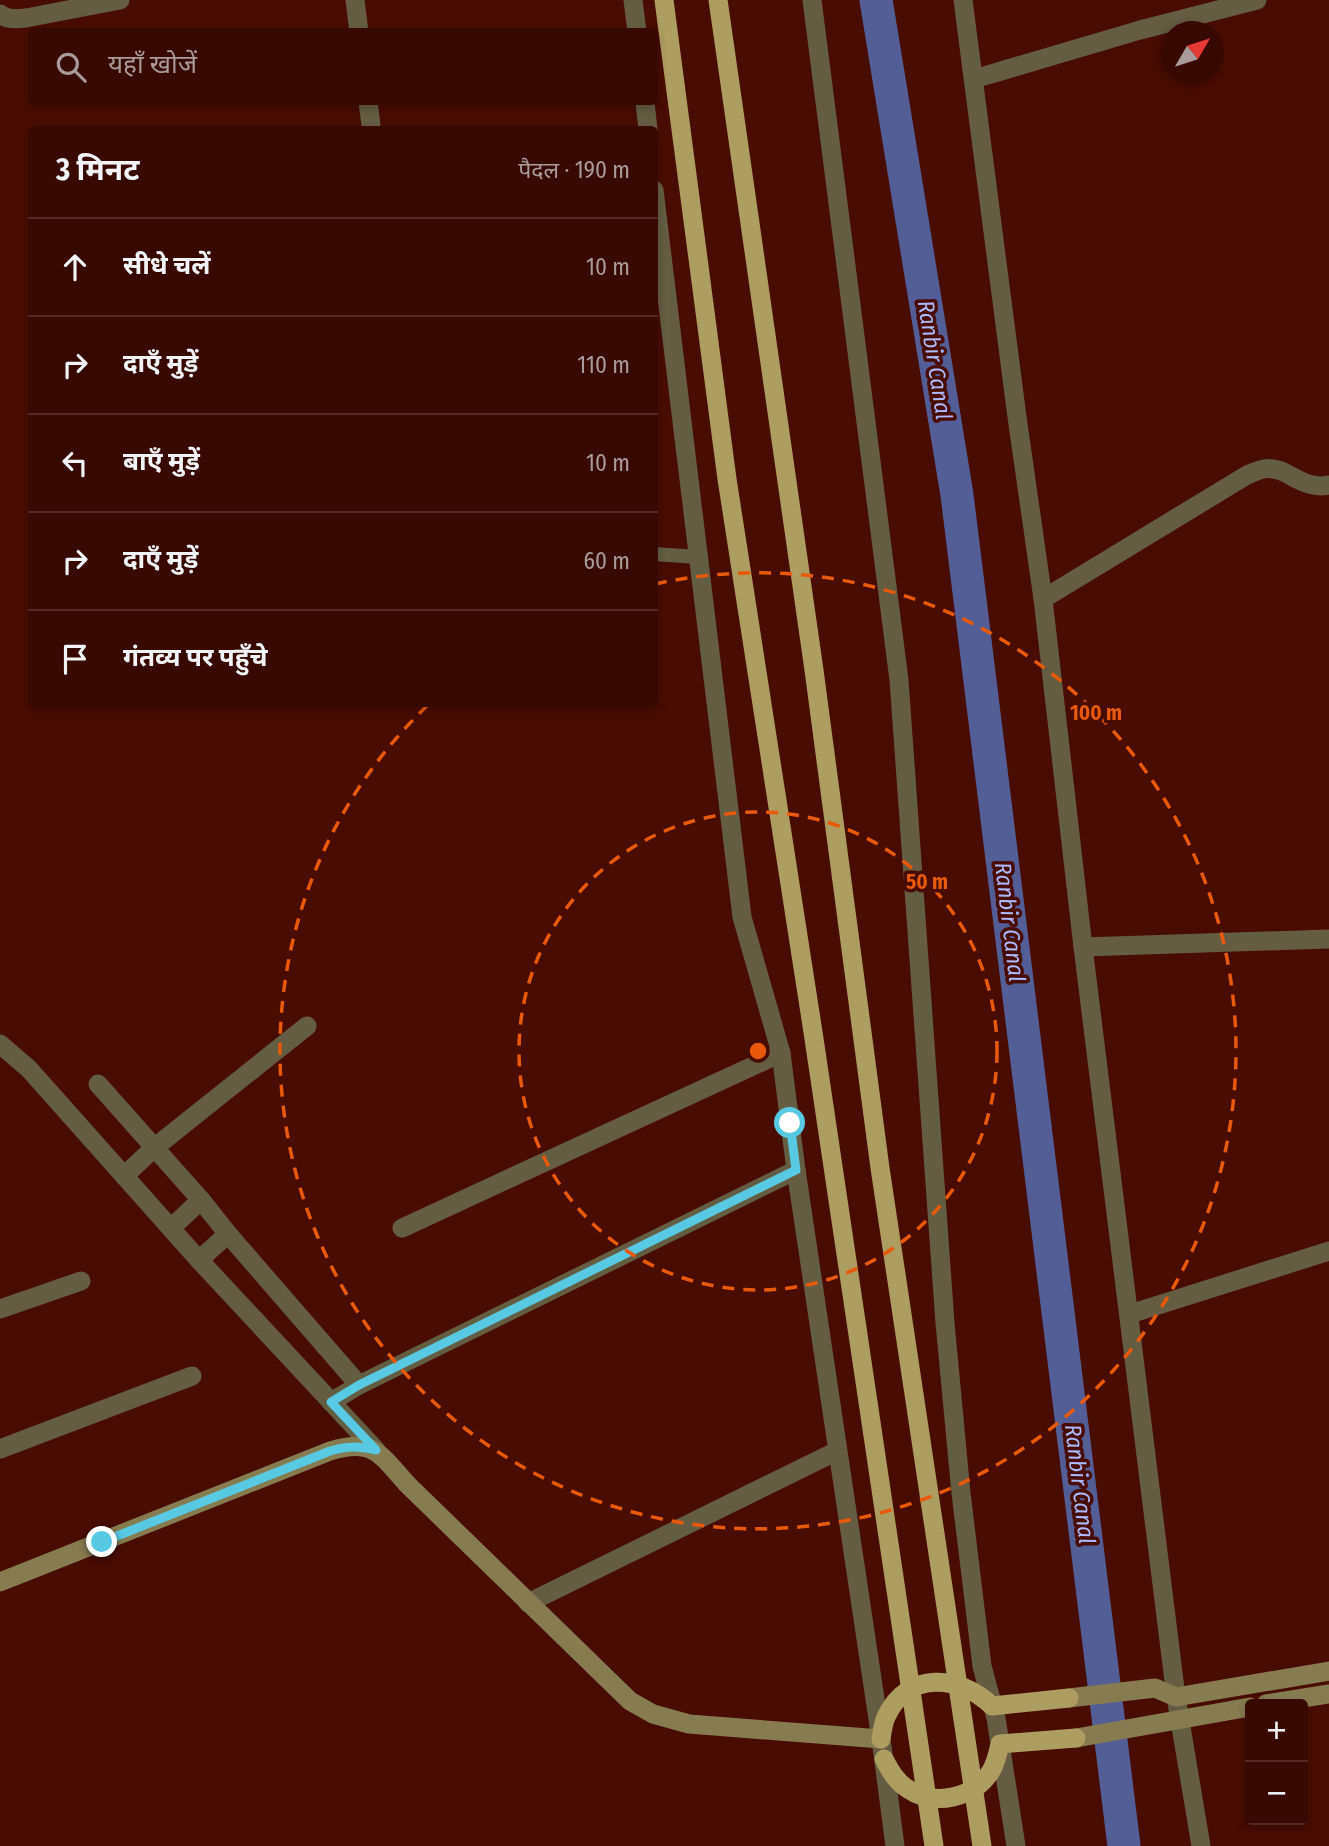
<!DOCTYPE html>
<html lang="hi">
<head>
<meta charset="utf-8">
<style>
  body { margin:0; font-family:"Fira Sans Condensed","Noto Sans Devanagari",sans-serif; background:#421710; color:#f1f3f6 }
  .controls { position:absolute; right:21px; bottom:21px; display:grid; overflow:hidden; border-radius:7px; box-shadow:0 4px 10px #0003 }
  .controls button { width:63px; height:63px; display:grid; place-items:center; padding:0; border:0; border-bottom:2px solid #512a23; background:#370901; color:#f1f3f6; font:35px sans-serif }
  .compass { position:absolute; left:1161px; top:21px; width:63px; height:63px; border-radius:50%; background:#370901; box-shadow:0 4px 10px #0003; rotate:51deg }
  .stop { position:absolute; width:21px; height:21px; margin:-16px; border:5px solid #57c9e2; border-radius:50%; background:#fff }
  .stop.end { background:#57c9e2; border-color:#fff; box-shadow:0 2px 7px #0008 }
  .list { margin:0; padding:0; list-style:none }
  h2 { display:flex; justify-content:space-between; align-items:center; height:91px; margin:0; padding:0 28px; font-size:30px }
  h2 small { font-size:23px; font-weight:400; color:#aa9a99 }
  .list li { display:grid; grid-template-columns:46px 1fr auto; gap:21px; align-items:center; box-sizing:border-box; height:98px; padding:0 28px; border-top:2px solid #512a23 }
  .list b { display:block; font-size:26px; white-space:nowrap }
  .list em { font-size:23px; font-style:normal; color:#aa9a99 }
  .icon { flex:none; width:38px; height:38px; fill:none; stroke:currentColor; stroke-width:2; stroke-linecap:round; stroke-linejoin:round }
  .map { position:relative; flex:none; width:1329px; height:1846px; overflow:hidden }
  .search { position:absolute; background:#370901; box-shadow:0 4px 10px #0003; left:28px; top:28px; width:630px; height:77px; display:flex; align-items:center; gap:18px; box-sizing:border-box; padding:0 24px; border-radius:7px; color:#aa9a99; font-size:26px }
  .panel { position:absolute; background:#370901; box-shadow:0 4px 10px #0003; left:28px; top:126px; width:630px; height:581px; border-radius:7px }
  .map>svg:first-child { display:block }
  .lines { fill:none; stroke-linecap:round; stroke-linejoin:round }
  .canal { stroke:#535e97; stroke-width:33 }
  .service { stroke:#645d42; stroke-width:14 }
  .minor { stroke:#645d42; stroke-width:19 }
  .tertiary { stroke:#645d42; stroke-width:19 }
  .secondary { stroke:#877b50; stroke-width:19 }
  .trunk { stroke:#ae9d60; stroke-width:19 }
  .trunk-bridge { stroke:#ae9d60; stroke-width:19 }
  .route { stroke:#57c9e2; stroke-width:9 }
  .ring { fill:none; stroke:#e8590c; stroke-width:3.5; stroke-dasharray:12 9 }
  .labels { text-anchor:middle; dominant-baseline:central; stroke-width:7; stroke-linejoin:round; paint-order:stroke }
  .water-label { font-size:23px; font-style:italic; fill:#abbbfe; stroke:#490c01 }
  .centre { fill:#e8590c; stroke:#490c01; stroke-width:3.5 }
  .ring-label { font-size:21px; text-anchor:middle; font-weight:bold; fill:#e8590c; stroke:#490c01; stroke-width:7; stroke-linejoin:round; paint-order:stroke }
</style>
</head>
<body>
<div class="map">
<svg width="1329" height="1846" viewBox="0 0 1329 1846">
  <rect width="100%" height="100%" fill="#490c01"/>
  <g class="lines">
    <polyline class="canal" points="876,0 957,495 1124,1846"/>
    <polyline class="service" points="654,554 698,557"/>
    <g class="minor">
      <polyline points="355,0 359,32"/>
      <path d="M0 14C7 20 17 19 26 18L120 0"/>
      <polyline points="974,79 1140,30 1257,0"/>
      <polyline points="368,102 371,125"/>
      <path d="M1043 599 1247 475C1252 473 1258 470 1264 469 1287 465 1301 491 1329 485"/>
      <polyline points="1083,947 1329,939"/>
      <polyline points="0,1044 29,1069 199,1260 376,1450"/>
      <polyline points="98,1084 201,1200 228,1234 359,1385"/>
      <polyline points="124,1176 154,1148 307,1026"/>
      <polyline points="171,1228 201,1200"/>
      <polyline points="402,1228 781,1053"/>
      <polyline points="199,1260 228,1234"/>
      <polyline points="0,1309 81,1281"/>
      <polyline points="1130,1314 1329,1251"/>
      <polyline points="331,1402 359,1385 796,1170"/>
      <polyline points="0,1449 192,1376"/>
      <polyline points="528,1603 837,1451"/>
    </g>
    <g class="tertiary">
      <polyline points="633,0 637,32"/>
      <polyline points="812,0 899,680 945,1323 961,1493 982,1666 996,1718 1016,1846"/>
      <polyline points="963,0 1017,417 1043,599 1083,947 1176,1697 1201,1846"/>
      <polyline points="645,102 648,130"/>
      <polyline points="654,190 742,917 781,1053 796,1170 881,1739 895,1846"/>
    </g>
    <g class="secondary">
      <path d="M0 1582 330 1451C375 1437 381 1456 409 1486L630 1701 653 1714 689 1724 881 1739"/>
      <polyline points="1069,1698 1155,1688 1176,1697 1329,1671"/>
      <polyline points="1266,1704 1329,1694"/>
      <polyline points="1076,1738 1250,1707"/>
    </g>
    <g class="trunk">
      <path d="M881 1739C882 1732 883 1724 886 1717 907 1671 959 1674 992 1706L1069 1698"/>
      <path d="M884 1759C890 1770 896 1782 908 1789 935 1807 974 1798 991 1771 996 1763 998 1753 1000 1744L1076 1738"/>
    </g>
    <g class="trunk-bridge">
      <polyline points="664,0 727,479 813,1032 934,1846"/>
      <polyline points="718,0 814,670 880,1168 982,1846"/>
    </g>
  </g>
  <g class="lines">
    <path class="route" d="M102 1542 330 1451C348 1446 357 1446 376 1450L331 1402 359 1385 796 1170 790 1123"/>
  </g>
  <g class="ring">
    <circle cx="758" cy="1051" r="239"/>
    <path d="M655 584A478 478 0 1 1 429 704"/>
  </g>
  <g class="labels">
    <g class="water-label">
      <text transform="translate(935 360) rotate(81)">Ranbir Canal</text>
      <text transform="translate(1010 922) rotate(83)">Ranbir Canal</text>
      <text transform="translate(1080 1484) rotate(83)">Ranbir Canal</text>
    </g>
  </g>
  <circle cx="758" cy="1051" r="10" class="centre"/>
  <g class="ring-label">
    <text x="1096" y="720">100 m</text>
    <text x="927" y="889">50 m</text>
  </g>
</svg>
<div class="controls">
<button>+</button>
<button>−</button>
</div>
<svg class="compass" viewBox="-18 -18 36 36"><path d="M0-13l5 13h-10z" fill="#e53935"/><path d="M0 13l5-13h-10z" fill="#aa9a99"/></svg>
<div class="stop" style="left:790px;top:1123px"></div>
<div class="stop end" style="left:102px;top:1542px"></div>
<div class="search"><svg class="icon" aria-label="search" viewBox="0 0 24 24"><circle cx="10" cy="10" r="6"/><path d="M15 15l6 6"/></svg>यहाँ खोजें</div>
<section class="panel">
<h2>3 मिनट<small>पैदल · 190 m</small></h2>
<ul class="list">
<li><svg class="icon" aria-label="ahead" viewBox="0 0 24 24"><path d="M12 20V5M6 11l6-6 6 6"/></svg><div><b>सीधे चलें</b></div><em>10 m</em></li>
<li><svg class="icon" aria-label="right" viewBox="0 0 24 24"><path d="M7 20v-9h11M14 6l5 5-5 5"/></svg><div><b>दाएँ मुड़ें</b></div><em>110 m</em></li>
<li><svg class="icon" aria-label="left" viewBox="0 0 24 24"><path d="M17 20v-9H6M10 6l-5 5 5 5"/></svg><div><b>बाएँ मुड़ें</b></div><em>10 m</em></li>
<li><svg class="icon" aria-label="right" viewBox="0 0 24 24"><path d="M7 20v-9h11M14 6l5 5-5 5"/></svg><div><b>दाएँ मुड़ें</b></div><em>60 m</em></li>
<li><svg class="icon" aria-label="arrive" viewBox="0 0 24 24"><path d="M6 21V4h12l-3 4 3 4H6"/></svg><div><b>गंतव्य पर पहुँचे</b></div></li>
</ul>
</section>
</div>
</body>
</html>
